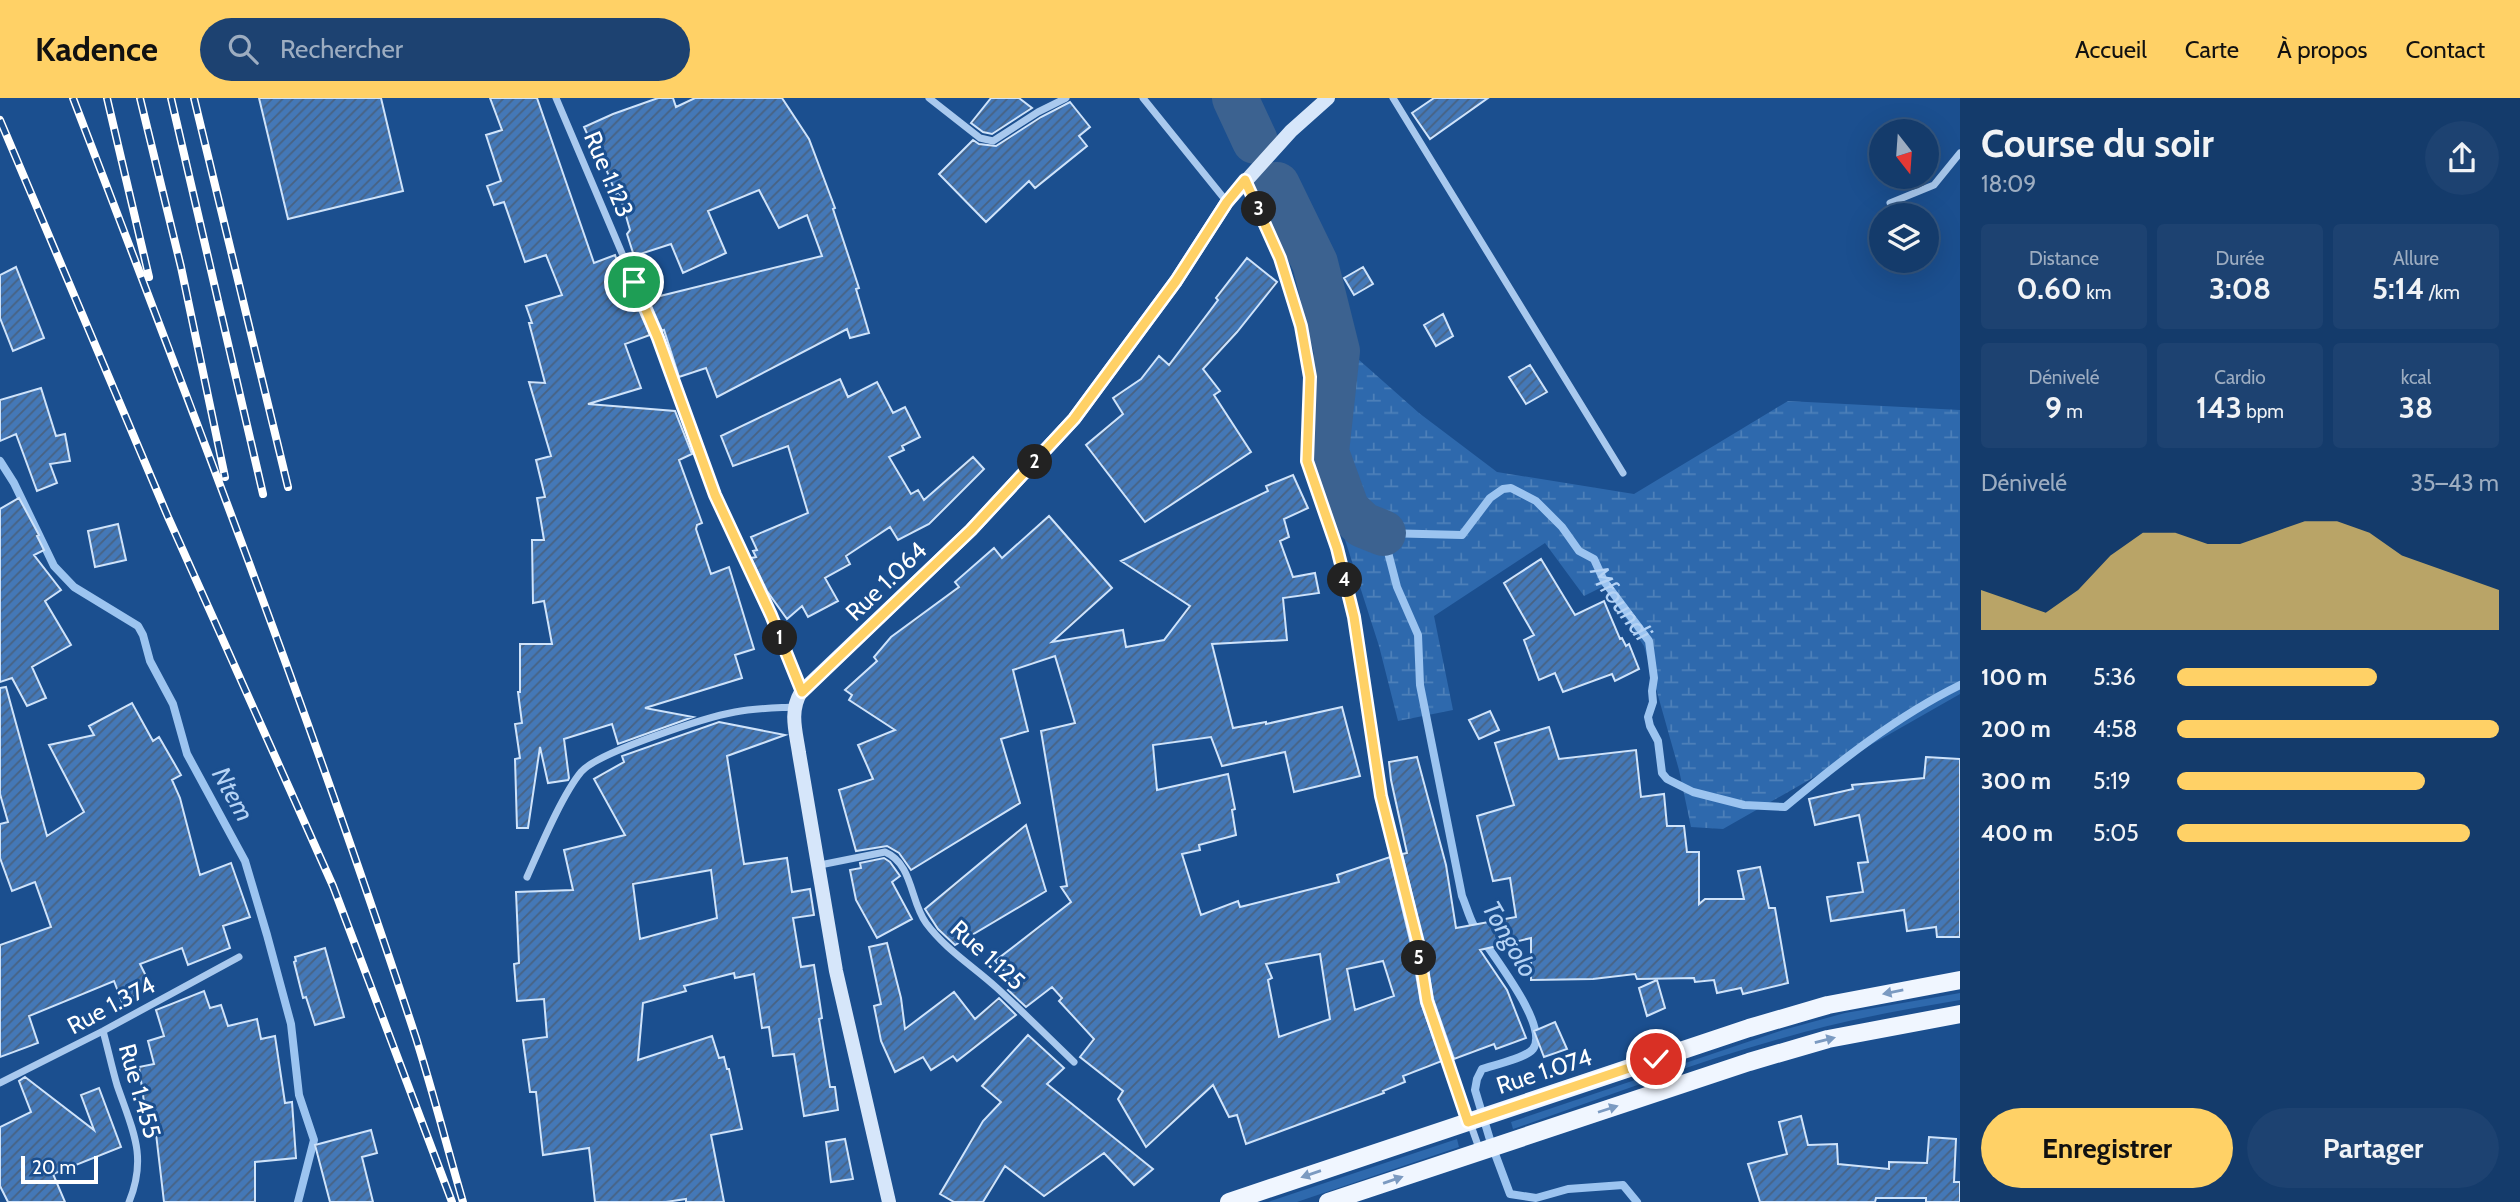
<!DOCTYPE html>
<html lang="fr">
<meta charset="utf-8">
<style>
:root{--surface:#143b6b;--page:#1d4271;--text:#f1f3f6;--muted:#9dadc1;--line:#33557e;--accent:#ffd166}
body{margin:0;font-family:Cabin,sans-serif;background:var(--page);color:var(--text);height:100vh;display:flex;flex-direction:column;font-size:26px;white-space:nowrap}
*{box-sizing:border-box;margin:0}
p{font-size:23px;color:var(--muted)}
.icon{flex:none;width:38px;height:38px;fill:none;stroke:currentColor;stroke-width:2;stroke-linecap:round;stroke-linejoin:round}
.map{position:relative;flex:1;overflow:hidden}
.sheet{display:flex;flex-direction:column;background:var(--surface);width:560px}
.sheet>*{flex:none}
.needle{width:46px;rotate:163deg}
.fabs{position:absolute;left:1869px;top:21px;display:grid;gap:14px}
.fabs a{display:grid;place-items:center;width:70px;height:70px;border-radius:50%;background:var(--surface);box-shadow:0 7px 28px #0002,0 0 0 2px var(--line);font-size:35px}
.scale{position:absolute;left:21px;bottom:18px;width:77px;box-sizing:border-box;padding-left:7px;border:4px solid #fff;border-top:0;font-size:19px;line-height:24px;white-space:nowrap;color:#fff;-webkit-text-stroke:5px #1b4f8f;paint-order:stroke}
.pin{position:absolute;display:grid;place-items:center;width:60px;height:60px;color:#fff;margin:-30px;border:4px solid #fff;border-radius:50%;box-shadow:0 2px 7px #0007}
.km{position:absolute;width:35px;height:35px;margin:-18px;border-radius:50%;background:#222;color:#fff;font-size:19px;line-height:35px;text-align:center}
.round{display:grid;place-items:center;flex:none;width:74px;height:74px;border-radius:37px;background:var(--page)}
.head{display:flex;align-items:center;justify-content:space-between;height:119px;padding:0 21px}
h1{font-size:38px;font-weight:800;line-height:52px}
.stats{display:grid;grid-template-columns:repeat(3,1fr);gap:10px;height:119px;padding:7px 21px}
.stats div{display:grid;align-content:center;border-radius:7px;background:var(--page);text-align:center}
.stats b{font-size:30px;font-weight:800}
.stats small{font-size:19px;font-weight:400}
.stats p{font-size:19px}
.chart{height:196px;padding:14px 21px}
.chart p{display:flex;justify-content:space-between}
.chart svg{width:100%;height:126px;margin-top:7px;fill:var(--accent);opacity:.7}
.primary-button{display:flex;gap:14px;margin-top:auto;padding:14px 21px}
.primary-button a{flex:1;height:80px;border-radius:42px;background:var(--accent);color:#111;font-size:28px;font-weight:800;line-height:80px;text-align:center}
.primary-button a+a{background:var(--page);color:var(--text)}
ul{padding:0 21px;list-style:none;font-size:23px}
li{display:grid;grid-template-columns:112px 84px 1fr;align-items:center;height:52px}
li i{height:18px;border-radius:9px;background:var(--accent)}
header{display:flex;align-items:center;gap:42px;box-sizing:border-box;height:98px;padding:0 35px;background:var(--accent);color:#111}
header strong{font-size:33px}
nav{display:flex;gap:38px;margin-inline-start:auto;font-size:24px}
.search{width:490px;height:63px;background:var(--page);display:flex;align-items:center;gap:18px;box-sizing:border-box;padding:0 24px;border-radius:38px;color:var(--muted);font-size:26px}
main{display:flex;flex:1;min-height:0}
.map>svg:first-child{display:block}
.wetland{fill:url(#wetland-marsh)}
.green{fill:#2e69ad}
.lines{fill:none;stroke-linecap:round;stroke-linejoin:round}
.stream{stroke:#9cc4f0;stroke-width:8}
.river{stroke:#3c6290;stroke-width:46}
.building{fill:url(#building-hatch);stroke:#cfe3fa;stroke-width:2;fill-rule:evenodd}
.street{stroke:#a9c9ee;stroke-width:7}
.secondary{stroke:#d6e6fa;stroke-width:14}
.primary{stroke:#f0f6ff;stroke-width:18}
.rail-casing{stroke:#fff;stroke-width:8}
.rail{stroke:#1b4f8f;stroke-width:5;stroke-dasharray:16;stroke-linecap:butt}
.oneway{fill:#7b9ac1}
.route-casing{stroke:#fff;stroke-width:14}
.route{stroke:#ffd166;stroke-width:9}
.labels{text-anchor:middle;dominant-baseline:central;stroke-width:6;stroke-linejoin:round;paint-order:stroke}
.street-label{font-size:24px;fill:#fff;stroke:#1b4f8f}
.water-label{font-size:26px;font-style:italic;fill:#b5d3f5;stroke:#1b4f8f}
</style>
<header>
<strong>Kadence</strong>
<div class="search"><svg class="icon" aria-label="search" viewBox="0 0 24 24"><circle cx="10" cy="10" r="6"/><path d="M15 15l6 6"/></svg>Rechercher</div>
<nav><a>Accueil</a><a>Carte</a><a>À propos</a><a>Contact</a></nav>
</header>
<main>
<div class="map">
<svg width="1960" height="1104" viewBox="0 0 1960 1104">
<defs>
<pattern id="wetland-marsh" width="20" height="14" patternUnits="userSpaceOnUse" patternTransform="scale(1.75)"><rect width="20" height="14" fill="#2e69ad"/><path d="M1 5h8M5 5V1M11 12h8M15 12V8" fill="none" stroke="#4d80b9"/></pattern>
<pattern id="building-hatch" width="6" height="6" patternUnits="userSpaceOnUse" patternTransform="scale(1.75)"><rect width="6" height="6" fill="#4478b7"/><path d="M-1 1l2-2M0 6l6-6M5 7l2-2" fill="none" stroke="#486282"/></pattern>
</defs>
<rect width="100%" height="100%" fill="#1b4f8f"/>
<path class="wetland" d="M1343,240L1358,261L1419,315L1497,374L1634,396L1788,303L1960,312V596L1723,731L1691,729L1679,672L1644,548L1604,488L1584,498L1545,445L1434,518L1453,612L1398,623L1379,548L1316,351L1319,255Z"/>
<path class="green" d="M1960,895V902C1900,912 1841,923 1783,940C1692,965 1604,1000 1516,1030L1513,1031L1511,1024L1783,932L1845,915Z
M1457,1041L1459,1049L1297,1104H1268Z"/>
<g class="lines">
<g class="stream">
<path d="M0,363L14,385L54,468L74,489L138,528L143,537L150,563L173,606L187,656L245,763L267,837L291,926L299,997L314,1042L298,1104"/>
<path id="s1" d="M1637,1104L1623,1087L1568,1091L1536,1100L1510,1096L1491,1045L1475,992L1477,981L1482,971C1494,967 1526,960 1533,951C1551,927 1486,850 1474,828C1469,819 1466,807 1462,798L1420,587L1418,537L1397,489L1383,435L1462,437L1490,400L1503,391L1511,390L1536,403L1562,429L1579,453L1594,461L1604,483L1649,543L1654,580L1652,593L1653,604L1648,619L1650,628L1658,643L1662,675L1667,681L1693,694L1744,707L1785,709C1839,664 1897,618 1960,587"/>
</g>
<path class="river" d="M1235,0L1255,43
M1277,87L1315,165L1337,253L1326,354L1347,412L1363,427L1383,435"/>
</g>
<path class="building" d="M259,0H381L403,93L288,121Z
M490,0H537L594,165L615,157L632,206L636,205L650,237L625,246L641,290L588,306L675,313L692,356L679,362L702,425L697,427L696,431L711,476L729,469L754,551L735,557L742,580L645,610L693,619L618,646L612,626L564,641L569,680L568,682L548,685L540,649L528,730H517L515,661L520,660L515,626L522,625L518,594H520V546H552L544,503L533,505L532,442H544L537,400L545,399L536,362L551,358L529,284L545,285L529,225H532L526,208L562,197L546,157L525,164L504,104L494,107L487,88L501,83L486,37L502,32Z
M658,0H673L676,9L695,0H782L809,41L835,110L833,111L859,190L856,191L869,235L850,240L847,231L717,299L706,270L679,279L664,232L662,233L648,201L822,158L807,117L779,130L759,92L708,113L726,155L683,175L671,146L634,158L627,136L630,132L619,94L616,96L602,61L599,62L584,29L613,16Z
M991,0H1019L1032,10L992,36L983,34L971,25Z
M1434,0H1488L1430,41L1412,15Z
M1070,4L1090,29L1079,38L1087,48L1035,90L1029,83L986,124L939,76L973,42L979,46L996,48L1041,19Z
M1247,160L1277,184L1237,234L1203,271L1220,293L1214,297L1251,354L1145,424L1086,347L1123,316L1113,300L1141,281L1159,258L1169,267L1218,202L1216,200Z
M16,169L44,240L13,253L0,220V177Z
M1363,169L1373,186L1354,197L1344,180Z
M1443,216L1453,238L1436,248L1424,227Z
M1530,267L1547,294L1526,306L1509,279Z
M840,281L848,299L877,284L893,315L905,309L920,339L902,348L904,352L889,359L911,396L918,392L924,402L973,359L984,371L929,426L898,442L890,429L846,458L850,466L825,480L838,503L808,519L802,508L787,521L767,493L751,460L756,459L753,453L757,452L751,439L808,415L788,348L733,368L721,338Z
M41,290L56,338L65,336L70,363L50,366L57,385L37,393L16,336L0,343V302Z
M1293,377L1308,410L1284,421L1289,439L1280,443L1293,479L1315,475L1319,495L1283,500L1287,542L1212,546L1233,630L1266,624V626L1342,609L1360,678L1294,694L1285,654L1222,668L1211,639L1153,647L1157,692L1228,676L1235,711L1232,712L1236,737L1199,747L1200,752L1182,756L1201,817L1238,803L1240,809L1339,784L1337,777L1390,759L1411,846L1421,905L1442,963L1403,978L1405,984L1383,993L1384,995L1246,1046L1237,1017L1229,1019L1213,987L1146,1049L1118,1001L1123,993L1080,959L1094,941L1059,903L1062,900L1052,889L1026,909L1008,892L1016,886L995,863L1071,804L1061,789L1067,788L1041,633L1075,625L1055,558L1013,572L1028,633L1001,641L1020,705L911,772L899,755L887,748L856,753L839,692L873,681L858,647L895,632L849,602L852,597L845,592L877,563L874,559L891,539L959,489L955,484L994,450L1002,460L1049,418L1112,490L1052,544L1123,532L1126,549L1164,542L1190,508L1121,463L1268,393L1266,388ZM1320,856L1330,921L1279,939L1268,882L1272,880L1266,866ZM1383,863L1394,898L1355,912L1347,871Z
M19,400L39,437L37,438L44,452L34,457L61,492L45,503L71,547L32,569L46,600L27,608L12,580L0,584V411Z
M118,426L126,462L95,469L88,433Z
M1541,461L1575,517L1604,503L1620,541L1622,540L1626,548L1629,546L1639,571L1615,583L1612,576L1563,594L1555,575L1539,582L1524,542L1534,537L1504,485Z
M6,589L47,738L84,714L49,647L94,637L89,628L132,605L153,643L159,639L181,677L172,682L180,700L200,777L231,765L250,819L223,828L230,850L188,867L182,850L140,866L152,890L122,904L114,883L29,918L38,945L0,959V847L51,829L35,784L12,793L0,760V726L8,724L0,696V590Z
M1490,613L1499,632L1479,641L1469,622Z
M719,624L785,637L727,658L744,766L787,760L792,794L810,791L814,817L793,820L801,869L814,867L822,920L819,921L830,989H835L838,1012L804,1018L794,956L773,958L769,929L762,930L754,876L735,880L734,875L684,888L686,893L643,905L638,962L712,938L719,960L724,959L727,971H729L742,1031L711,1037L724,1104H686V1101L666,1104H595L589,1050L543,1057L536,994H530L523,942L547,939L544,901L517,903L514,866L519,865L516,794L573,792L564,752L625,737L594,681L624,664L622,658ZM711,772L717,820L640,841L633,786Z
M1549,629L1559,661L1636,652L1641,699L1664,696L1667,728H1684L1687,754H1699V806L1705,801H1744L1738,773L1760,769L1769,810H1775L1788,885L1743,896L1741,890L1717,895L1714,882L1695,884L1694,880L1637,881L1635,876L1593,881L1531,882V840L1480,852L1507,892L1526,940L1496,951L1494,946L1454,961L1433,901L1423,844L1402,756L1407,755L1391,682L1389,664L1417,659L1446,767L1456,830L1516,819L1510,780L1493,783L1477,718L1514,707L1495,645Z
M1926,659L1960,661V839H1937L1936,829L1907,833L1904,812L1831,823L1827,799L1863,794L1858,765L1868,764L1859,717L1815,727L1809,701L1853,691L1852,687L1924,680Z
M1026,727L1046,793L955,847L938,831L925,811Z
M884,760L890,764L900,778L892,784L912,821L877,840L856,802L850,772L861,770L860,765Z
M887,845L901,900L905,931L954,894L975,921L999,900L1016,917L957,963L953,958L931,972L923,959L895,974L881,943L874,908L881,906L869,849Z
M325,850L344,919L315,927L306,899L303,900L294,864L296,863L295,859Z
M1657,882L1665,910L1647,918L1639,890Z
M204,893L210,910L221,907L228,928L257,921L261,941L275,938L285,1005L292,1004L296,1060L255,1064V1104H164L153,1010L145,1011L139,969L154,966L148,943L164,938L156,912Z
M1555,924L1567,951L1544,959L1534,933Z
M1028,937L1064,970L1047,986L1153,1071L1134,1087L1104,1055L1044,1098L1005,1068L983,1104H954L940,1096L983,1023L1001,1004L982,988Z
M25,979L94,1032L81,997L99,990L121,1049L53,1076L65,1104H8L0,1088V1029L31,1014L19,983Z
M1801,1018L1808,1047L1837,1046L1838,1066L1889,1071V1064L1927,1065L1929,1039L1956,1041L1954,1084H1960V1104H1926V1100H1876L1875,1104H1760L1748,1066L1787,1056L1779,1024Z
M371,1032L377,1055L362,1059L373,1104H330L315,1047Z
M845,1041L853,1081L831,1084L826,1044Z"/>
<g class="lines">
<path class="street" d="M556,0L658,240L715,397L771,517L801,594
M929,0L980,40L993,43L1038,14L1066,0
M1143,0L1227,104
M1393,0L1623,375
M1246,82L1280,160L1301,228L1310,279L1307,363L1337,450L1354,519L1381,698L1417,845L1427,903L1480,1053
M1890,105L1934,87L1960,55
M820,767L885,754C913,766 910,803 926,825C946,852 973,868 997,890C1023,914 1048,939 1074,964
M527,779C540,750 562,697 581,674C598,654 707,619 735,614C755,610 775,610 794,609
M103,933C108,951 112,970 117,987C132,1031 148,1058 129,1104
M0,985L103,933L239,859"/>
<path class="secondary" d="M889,1104L836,873L799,655C796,634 789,614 801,594L971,432L1074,321L1176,183L1227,104L1291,33L1328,0"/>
<path class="primary" d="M1229,1104L1749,930L1828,907L1960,882
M1328,1104L1749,964L1828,941L1960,916"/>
<g class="rail-casing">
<path id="rail" d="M73,0C192,311 312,623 416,940C433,994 447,1049 463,1104
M107,0L149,179
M140,0L181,169L225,379
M171,0L263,396
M194,0L288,389
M0,22L168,419L333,788L452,1104"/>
</g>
<use href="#rail" class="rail"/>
</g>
<defs><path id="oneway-solid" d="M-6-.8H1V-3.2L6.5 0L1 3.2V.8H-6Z" transform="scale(1.75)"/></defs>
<g class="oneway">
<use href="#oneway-solid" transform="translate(1893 894) rotate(169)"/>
<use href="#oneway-solid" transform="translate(1825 942) rotate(-14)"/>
<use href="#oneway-solid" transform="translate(1608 1011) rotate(-18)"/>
<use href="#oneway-solid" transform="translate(1311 1076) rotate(161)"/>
<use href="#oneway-solid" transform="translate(1393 1082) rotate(-19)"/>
</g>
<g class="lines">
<g class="route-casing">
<path id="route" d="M634,184L658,240L715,397L771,517L802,594L971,432L1074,321L1176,183L1227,104L1245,82L1280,160L1301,228L1310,279L1307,363L1337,450L1354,519L1381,698L1418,845L1427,903L1468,1024L1656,961"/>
</g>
<use href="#route" class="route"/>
</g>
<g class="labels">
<g class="street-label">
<text transform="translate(609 76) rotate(67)">Rue 1.123</text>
<text transform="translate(886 483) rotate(-44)">Rue 1.064</text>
<text transform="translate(988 857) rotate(42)">Rue 1.125</text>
<text transform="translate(111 907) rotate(-28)">Rue 1.374</text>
<text transform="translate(1544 973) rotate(-18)">Rue 1.074</text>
<text transform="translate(140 993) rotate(74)">Rue 1.455</text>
</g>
<g class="water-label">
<text stroke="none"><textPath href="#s1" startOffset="1183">Mfoundi</textPath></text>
<text transform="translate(233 696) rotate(61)">Ntem</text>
<text transform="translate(1510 841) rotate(60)">Tongolo</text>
</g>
</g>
</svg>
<div class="fabs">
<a><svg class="needle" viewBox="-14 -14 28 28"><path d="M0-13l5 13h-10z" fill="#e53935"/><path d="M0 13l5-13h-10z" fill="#9dadc1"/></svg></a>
<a><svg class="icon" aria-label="layers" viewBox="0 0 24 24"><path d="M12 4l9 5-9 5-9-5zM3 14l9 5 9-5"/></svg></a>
</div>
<div class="scale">20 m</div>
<div class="pin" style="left:634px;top:184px;background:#1e9e55"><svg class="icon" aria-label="arrive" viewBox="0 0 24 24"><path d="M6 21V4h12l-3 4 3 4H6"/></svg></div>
<div class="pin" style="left:1656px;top:961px;background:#d93025"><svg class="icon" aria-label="check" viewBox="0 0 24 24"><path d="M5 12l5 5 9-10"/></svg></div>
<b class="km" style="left:780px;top:540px">1</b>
<b class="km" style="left:1035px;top:364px">2</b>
<b class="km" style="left:1259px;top:111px">3</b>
<b class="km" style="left:1345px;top:482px">4</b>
<b class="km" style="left:1419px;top:860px">5</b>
</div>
<section class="sheet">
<div class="head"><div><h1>Course du soir</h1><p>18:09</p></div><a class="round"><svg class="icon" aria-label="share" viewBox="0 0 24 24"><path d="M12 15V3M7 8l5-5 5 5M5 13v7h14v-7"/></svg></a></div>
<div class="stats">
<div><p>Distance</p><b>0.60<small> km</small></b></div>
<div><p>Durée</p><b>3:08</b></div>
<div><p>Allure</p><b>5:14<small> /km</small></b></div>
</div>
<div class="stats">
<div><p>Dénivelé</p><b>9<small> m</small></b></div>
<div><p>Cardio</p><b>143<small> bpm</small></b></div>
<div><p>kcal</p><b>38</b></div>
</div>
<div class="chart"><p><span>Dénivelé</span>35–43 m</p>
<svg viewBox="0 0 160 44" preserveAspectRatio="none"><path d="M0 44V30L10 34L20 38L30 30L40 18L50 10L60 10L70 14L80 14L90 10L100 6L110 6L120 10L130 18L140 22L150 26L160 30V44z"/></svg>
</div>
<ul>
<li><b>100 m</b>5:36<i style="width:62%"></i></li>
<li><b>200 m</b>4:58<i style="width:100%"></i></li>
<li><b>300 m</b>5:19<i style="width:77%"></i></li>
<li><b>400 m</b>5:05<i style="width:91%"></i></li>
</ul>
<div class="primary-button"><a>Enregistrer</a><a>Partager</a></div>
</section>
</main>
